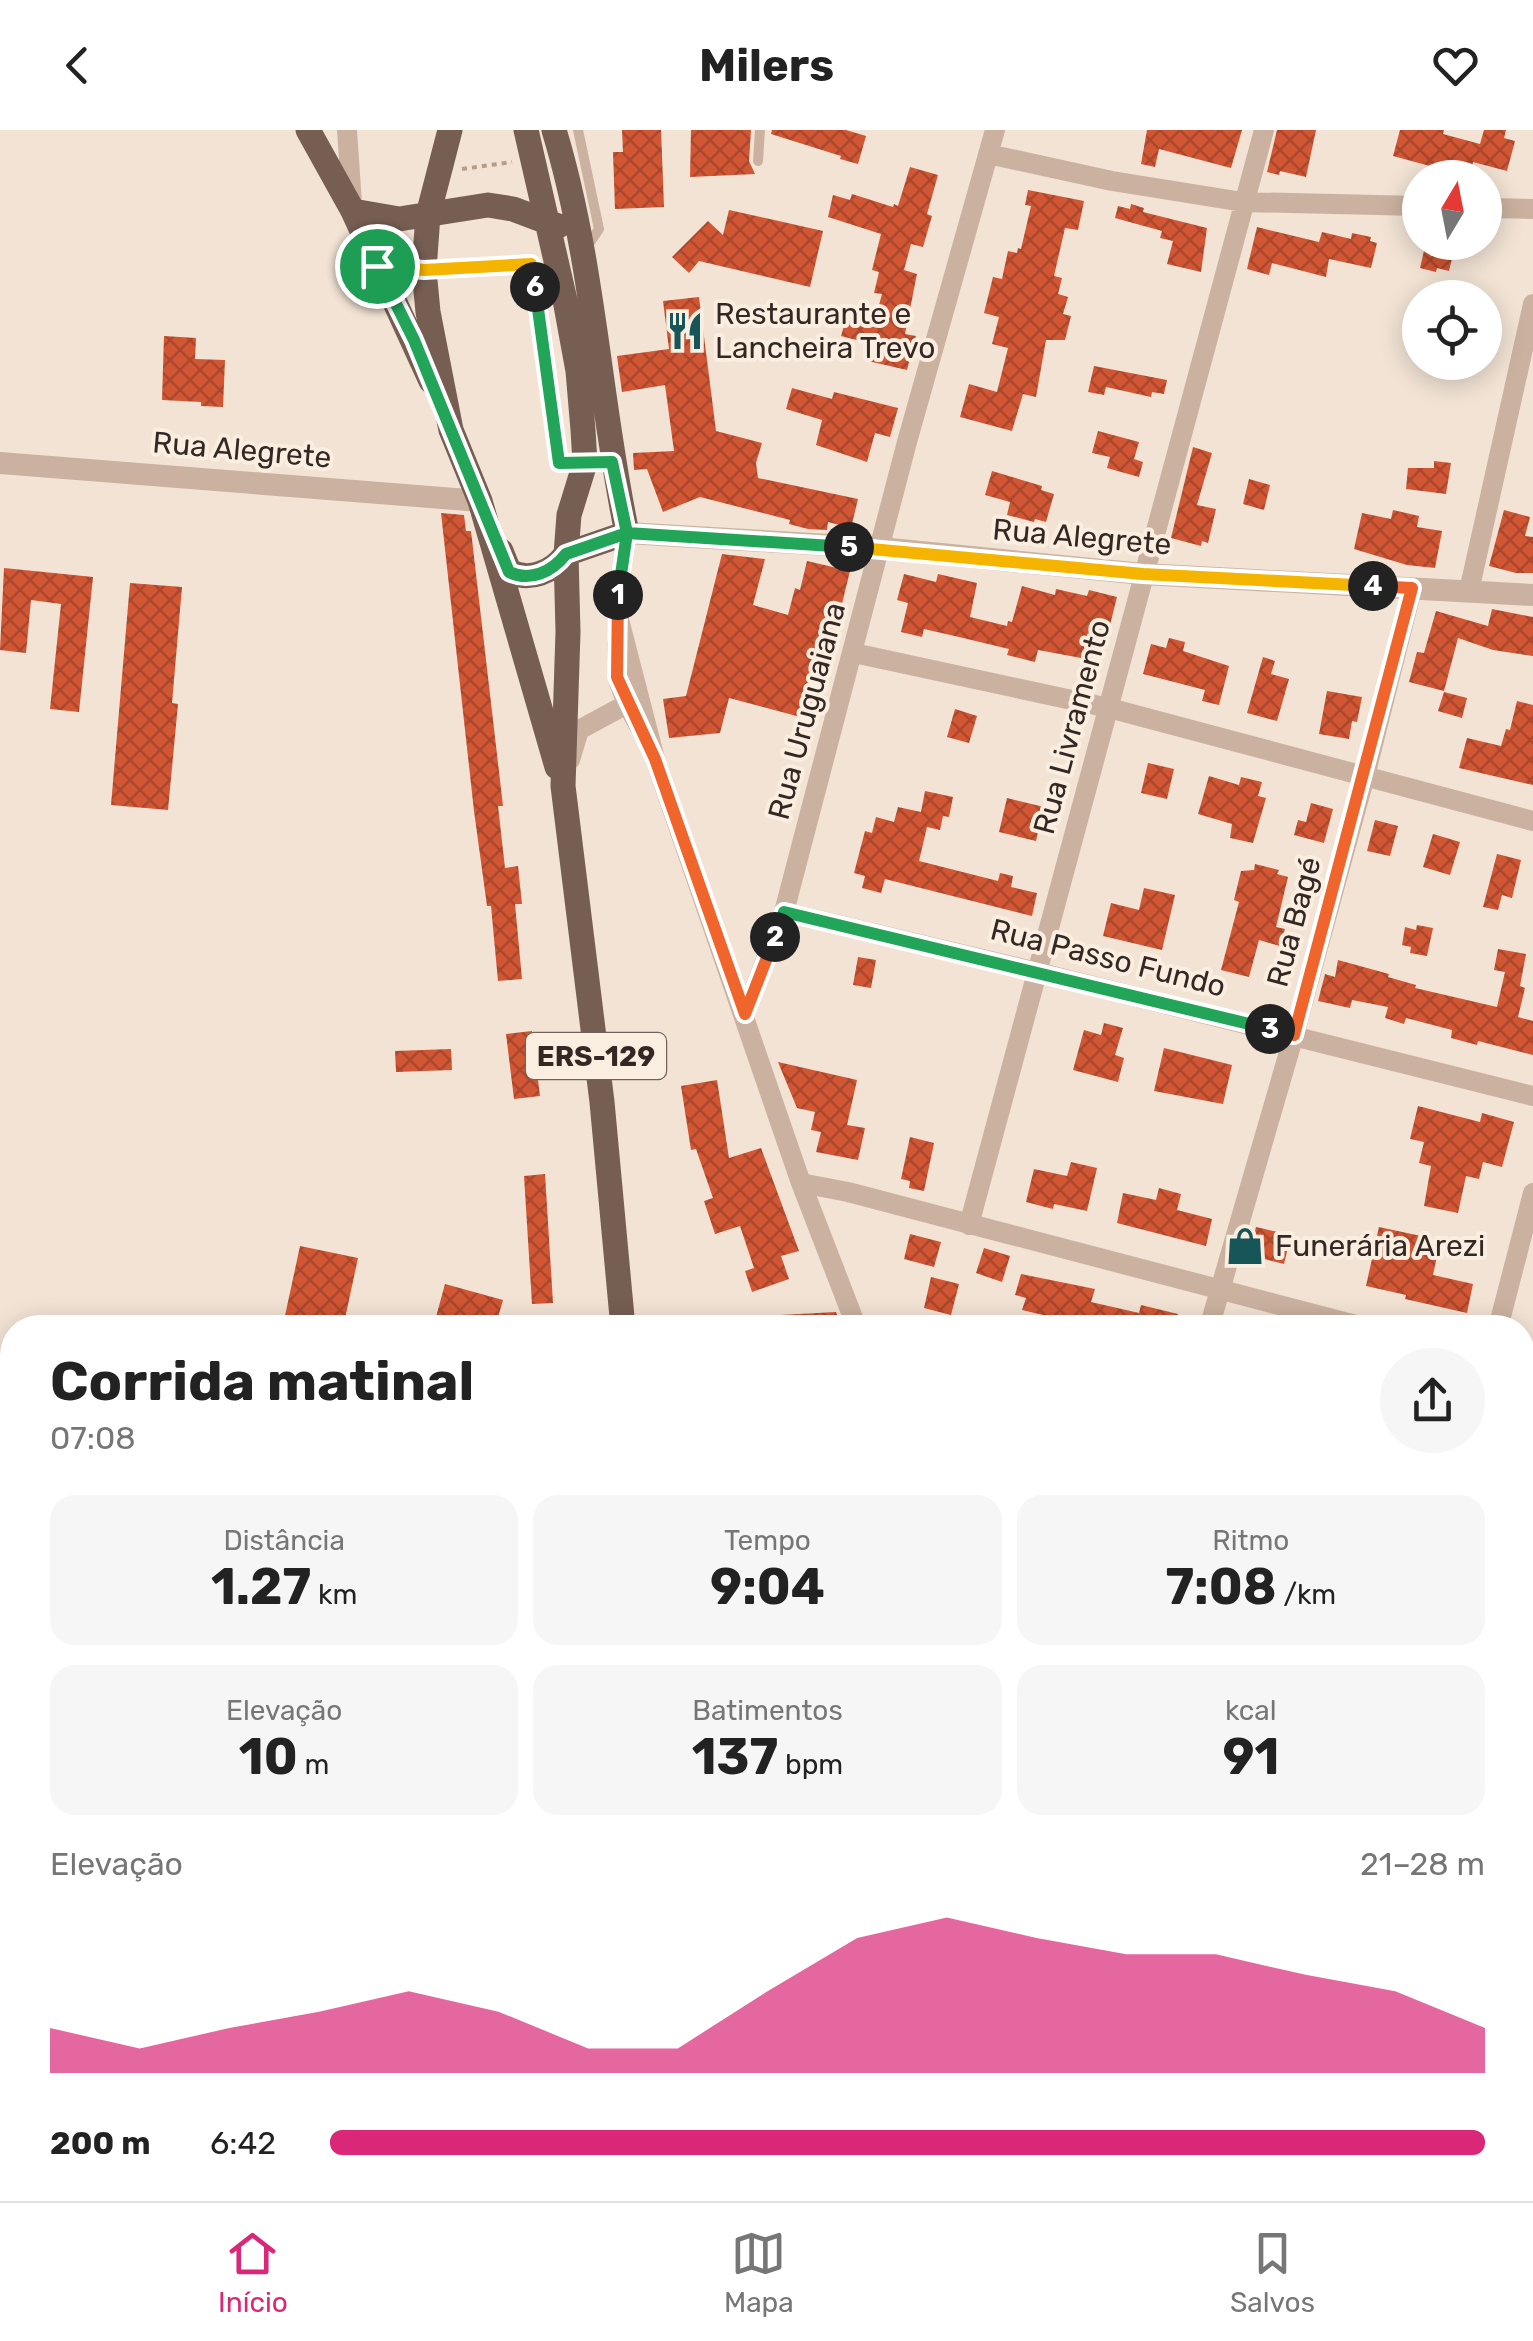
<!DOCTYPE html>
<html lang="pt">
<meta charset="utf-8">
<style>
:root{--surface:#fff;--page:#f6f6f6;--text:#222;--muted:#767676;--line:#e0e0e0;--accent:#db2777}
body{margin:0;font-family:Rubik,sans-serif;background:var(--page);color:var(--text);height:100vh;display:flex;flex-direction:column;font-size:38px;white-space:nowrap}
*{box-sizing:border-box;margin:0}
p{font-size:32px;color:var(--muted)}
.icon{flex:none;width:55px;height:55px;fill:none;stroke:currentColor;stroke-width:2;stroke-linecap:round;stroke-linejoin:round}
.map{position:relative;flex:1;overflow:hidden}
.drawer{position:absolute;left:0px;top:1185px;width:1535px;height:888px;display:flex;flex-direction:column;background:var(--surface);border-radius:40px 40px 0 0;box-shadow:0 5px 25px #0003}
.drawer>*{flex:none}
.needle{width:65px;rotate:10deg}
.controls{position:absolute;left:1402px;top:30px;display:grid;gap:20px}
.controls a{display:grid;place-items:center;width:100px;height:100px;border-radius:50%;background:var(--surface);box-shadow:0 5px 25px #0003;font-size:50px}
.pin{position:absolute;display:grid;place-items:center;width:85px;height:85px;color:#fff;margin:-42px;border:5px solid #fff;border-radius:50%;box-shadow:0 2px 10px #0007}
.km{position:absolute;width:50px;height:50px;margin:-25px;border-radius:50%;background:#222;color:#fff;font-size:28px;line-height:50px;text-align:center}
.round{display:grid;place-items:center;flex:none;width:105px;height:105px;border-radius:52px;background:var(--page)}
.head{display:flex;align-items:center;justify-content:space-between;height:170px;padding:0 50px}
h1{font-size:55px;font-weight:700;line-height:75px}
.stats{display:grid;grid-template-columns:repeat(3,1fr);gap:15px;height:170px;padding:10px 50px}
.stats div{display:grid;align-content:center;border-radius:25px;background:var(--page);text-align:center}
.stats b{font-size:50px;font-weight:700}
.stats small{font-size:28px;font-weight:400}
.stats p{font-size:28px}
.chart{height:280px;padding:20px 50px}
.chart p{display:flex;justify-content:space-between}
.chart svg{width:100%;height:180px;margin-top:10px;fill:var(--accent);opacity:.7}
ul{padding:0 50px;list-style:none;font-size:32px}
li{display:grid;grid-template-columns:160px 120px 1fr;align-items:center;height:75px}
li i{height:25px;border-radius:12px;background:var(--accent)}
header{display:flex;justify-content:space-between;align-items:center;height:130px;padding:0 50px;background:var(--surface);font-size:45px;font-weight:700}
.tabs{display:flex;justify-content:space-around;align-items:center;height:140px;border-top:2px solid var(--line);background:var(--surface);font-size:28px;color:var(--muted)}
.tabs a{display:grid;justify-items:center;gap:5px}
.tabs .active{color:var(--accent)}
.map>svg:first-child{display:block}
.building{fill:url(#building-cross-hatch)}
.lines{fill:none;stroke-linecap:round;stroke-linejoin:round}
.path{stroke:#b79c8a;stroke-width:4;stroke-dasharray:5 5;stroke-linecap:butt}
.service{stroke:#cbb2a0;stroke-width:10}
.minor{stroke:#cbb2a0;stroke-width:20}
.tertiary{stroke:#cbb2a0;stroke-width:22}
.primary{stroke:#775e53;stroke-width:25}
.split-1-casing{stroke:#fff;stroke-width:20}
.split-2-casing{stroke:#fff;stroke-width:20}
.split-3-casing{stroke:#fff;stroke-width:20}
.split-4-casing{stroke:#fff;stroke-width:20}
.split-5-casing{stroke:#fff;stroke-width:20}
.split-6-casing{stroke:#fff;stroke-width:20}
.split-7-casing{stroke:#fff;stroke-width:20}
.split-1{stroke:#22a559;stroke-width:12}
.split-2{stroke:#f0652b;stroke-width:12}
.split-3{stroke:#22a559;stroke-width:12}
.split-4{stroke:#f0652b;stroke-width:12}
.split-5{stroke:#f5b400;stroke-width:12}
.split-6{stroke:#22a559;stroke-width:12}
.split-7{stroke:#f5b400;stroke-width:12}
.labels{text-anchor:middle;dominant-baseline:central;stroke-width:8;stroke-linejoin:round;paint-order:stroke}
.shield{fill:#faeee0;stroke:#6f635c;stroke-width:2.5}
.shield-label{font-size:28px;font-weight:bold;fill:#342824}
.poi-label{font-size:30px;fill:#342824;stroke:#faeee0;text-anchor:start}
.street-label{font-size:30px;fill:#342824;stroke:#faeee0}
</style>
<header><svg class="icon" aria-label="back" viewBox="0 0 24 24"><path d="M15 5l-7 7 7 7"/></svg>Milers<svg class="icon" aria-label="heart" viewBox="0 0 24 24"><path d="M12 20l-8-8c-3-5 5-10 8-4 3-6 11-1 8 4z"/></svg></header>
<div class="map">
<svg width="1533" height="2071" viewBox="0 0 1533 2071">
<defs>
<pattern id="building-cross-hatch" width="8" height="8" patternUnits="userSpaceOnUse" patternTransform="scale(2.5)"><rect width="8" height="8" fill="#d15634"/><path d="M0 0l8 8M0 8l8-8" fill="none" stroke="#aa472c"/></pattern>
</defs>
<rect width="100%" height="100%" fill="#f2e3d4"/>
<path class="building" d="M622,0H661L664,77L615,79L613,22H623Z
M691,0H751L749,31L755,44L690,47Z
M772,0H846L866,6L858,34L840,29L841,26L771,4Z
M1147,0H1242L1231,38L1159,19L1155,37L1141,34Z
M1277,0H1316L1306,47L1280,41L1279,45L1267,42Z
M1400,0H1444L1443,4L1480,14L1484,0H1506L1504,8L1515,11L1507,41L1473,32L1469,48H1451L1439,44L1441,39L1393,26Z
M910,37L938,45L927,84L932,86L923,117L911,114L904,140L917,144L905,204L916,206L907,240L868,231L872,214L841,206L846,189L873,197L882,164L874,163L879,142L872,140L881,104L828,87L833,65L850,70L852,64L893,77L894,74L898,76Z
M1028,60L1084,71L1078,100L1065,98L1054,146L1062,148L1058,164L1068,167L1063,184L1071,186L1065,210H1046L1036,267L1023,264L1012,301L960,287L969,254L997,262L1008,218L992,214L999,187L984,183L993,147L1002,149L1008,121L1017,123L1018,118L1021,119L1031,76L1025,75Z
M1131,74L1144,78L1143,82L1207,98L1201,142L1167,134L1173,111L1160,108L1162,101L1115,88L1118,76L1130,79Z
M729,80L823,101L810,157L699,131L689,143L672,127L708,91L723,105Z
M1257,97L1319,112L1322,102L1351,109L1352,103L1371,107L1370,111L1377,113L1371,138L1329,129L1326,147L1272,133L1269,145L1247,139Z
M1426,112H1456L1449,141L1437,138L1436,142L1420,138Z
M699,167L716,301L762,313L756,333L758,348L858,369L851,398L828,392L827,400L808,399L789,394L790,390L700,367L663,382L647,339L634,340L633,323L674,321L665,255L622,262L617,226L669,219L663,171Z
M164,206L196,208L195,229L225,230L223,277L201,276V272L162,270Z
M1094,236L1167,250L1164,264L1152,262L1151,267L1106,257L1104,265L1088,262Z
M792,258L832,269L834,262L898,278L890,307L875,303L867,332L816,315L822,290L786,279Z
M1098,301L1139,312L1134,329L1143,332L1139,347L1107,338L1110,327L1092,323Z
M1193,317L1212,323L1197,375L1216,379L1208,413L1202,411L1201,416L1171,408Z
M1434,331L1451,333L1446,364L1406,359L1408,338H1434Z
M992,341L1042,356L1041,360L1054,364L1046,392L1035,389L1034,392L1007,385L1010,372L985,365Z
M1249,349L1270,355L1264,380L1243,374Z
M1393,380L1419,386L1417,397L1442,401L1435,438L1407,435L1354,419L1362,383L1391,389Z
M1504,380L1530,387L1525,406L1533,407V443H1516L1489,436Z
M441,383L464,385L466,401H471L503,676H498L505,738L518,736L522,774H515L522,849L498,851L491,776H487L474,681Z
M722,424L765,429L753,475L788,485L795,458L800,460L807,431L850,441L828,531L824,530L808,589L729,568L720,603L669,608L663,569L686,566Z
M4,438L93,447L79,582L50,579L61,474L31,470L26,523L0,520Z
M904,444L936,452L938,444L977,453L970,487L1007,496L1008,491L1012,492L1022,456L1055,465L1056,459L1087,466L1089,460L1117,467L1107,507L1098,505L1092,530L1038,520L1035,532L1007,525L1009,519L959,507L924,499L922,507L901,502L908,473L897,470Z
M130,453L182,457L172,573L178,574L168,680L111,675Z
M1492,479L1533,487V526L1493,520L1458,508L1444,561L1409,552L1417,522L1424,523L1436,481L1488,496Z
M1169,508L1185,512L1183,521L1229,536L1219,575L1202,571L1205,560L1143,544L1151,514L1166,518Z
M1263,527L1275,531L1271,544L1289,549L1277,591L1247,583Z
M1327,561L1362,567L1357,592L1352,591L1349,609L1319,604Z
M1444,562L1467,568L1462,588L1438,581Z
M1517,571L1533,575V655L1459,638L1467,608L1501,616L1506,599L1510,600Z
M955,579L977,586L969,613L947,607Z
M1148,633L1174,639L1167,669L1141,663Z
M1209,646L1239,655L1241,647L1262,652L1258,666L1266,668L1253,713L1230,708L1232,694L1198,684Z
M925,661L953,667L949,687L943,686L940,700L927,697L919,731L998,751L1000,743L1013,746L1011,757L1037,763L1032,786L885,749L881,763L862,758L865,746L854,743L865,701L872,703L876,687L894,692L898,677L921,682Z
M1007,668L1044,677L1036,711L999,702Z
M1311,673L1333,679L1324,713L1294,705L1298,690L1306,692Z
M1375,690L1398,696L1390,726L1367,721Z
M1433,704L1460,712L1450,745L1423,737Z
M1497,724L1521,730L1512,768L1502,765L1498,780L1483,777Z
M1255,734L1279,740L1277,744L1288,747L1276,797L1285,799L1280,816L1259,810L1249,847L1221,840L1239,772L1234,770L1241,741L1254,740Z
M1144,758L1175,765L1162,820L1103,806L1111,773L1139,780Z
M1417,795L1433,798L1427,826L1410,823L1411,817L1402,815L1405,797L1416,800Z
M1498,819L1526,824L1520,856L1525,858L1518,887L1533,891V925L1478,911L1477,915L1451,908L1452,900L1406,888L1404,894L1385,888L1388,877L1352,870L1350,878L1318,871L1325,844L1335,847L1338,830L1389,844L1388,847L1416,855L1415,858L1497,877L1505,842L1494,840Z
M858,827L876,830L871,858L853,855Z
M1104,893L1123,898L1115,925L1124,928L1118,952L1073,940L1084,900L1101,905Z
M532,901L540,966L514,969L506,904Z
M1164,918L1232,935L1223,974L1154,961Z
M451,919L452,940L396,942L395,921Z
M778,932L857,950L847,995L865,998L858,1030L816,1022L821,1002L811,1000L815,982L797,978Z
M717,950L729,1028L761,1018L799,1121L781,1126L789,1149L752,1162L745,1141L754,1138L740,1096L715,1104L704,1071L713,1068L696,1019L691,1020L681,956Z
M1418,976L1480,992L1482,983L1514,992L1502,1037L1483,1032L1479,1049L1466,1046L1458,1083L1424,1076L1431,1036L1419,1033L1424,1012L1410,1009Z
M910,1007L934,1013L924,1061L909,1058L910,1051L901,1049Z
M1071,1032L1097,1038L1087,1081L1054,1074L1053,1079L1026,1072L1034,1039L1067,1046Z
M545,1044L553,1173L532,1174L524,1046Z
M1159,1058L1181,1064L1177,1080L1212,1089L1206,1116L1117,1093L1123,1063L1156,1070Z
M1256,1097L1291,1105L1284,1134L1249,1125Z
M1379,1097L1421,1106L1418,1118L1438,1122L1433,1145L1473,1154L1467,1183L1405,1169L1406,1165L1366,1156Z
M910,1104L941,1112L934,1137L904,1129Z
M300,1116L358,1128L343,1198L283,1195Z
M984,1118L1010,1126L1002,1152L976,1143Z
M1021,1144L1095,1159L1091,1172L1139,1183L1141,1175L1178,1184L1175,1198H1044L1047,1186L1022,1180L1026,1168L1015,1165Z
M931,1147L959,1154L951,1185L924,1178Z
M445,1154L503,1170L495,1198H433Z
M836,1182L842,1198H761V1186Z"/>
<g class="lines">
<path class="path" d="M462,39L512,32
M445,139L531,134L559,333H562"/>
<path class="service" d="M578,0L599,99L585,120
M758,31L760,0"/>
<path class="minor" d="M347,0L352,74
M988,24L1112,51L1243,72L1420,76
M1485,78L1533,79
M627,403L616,478L655,629L801,1053L857,1198
M1469,461L1533,174
M617,513V547L627,574
M854,523L1109,578L1533,691
M570,630L579,600L627,574L639,596
M784,782L1037,842L1533,966
M745,884L784,782L907,312L995,0
M801,1053L848,1062L1367,1198
M969,1095L1264,0
M1209,1198L1294,905L1365,646L1412,459
M1498,1198L1533,1063
M1522,1238L1533,1241
M1522,1562L1533,1564
M1522,1834L1533,1837
M1165,2060L1168,2071
M1278,2071L1280,2060"/>
<path class="tertiary" d="M0,333L480,371
M627,403L880,418L1143,444L1533,465"/>
<path class="primary" d="M308,0L353,81L431,251
M450,0L428,85L424,140L428,182L451,300L480,371L557,637
M526,0L565,170L578,241L583,300L585,333L569,385L566,424L568,502L563,656L602,972L623,1198
M353,81L399,89L488,75L513,79L558,96
M501,421L509,441C529,452 553,442 566,424L627,403C599,270 594,131 554,0
M784,2060L787,2071"/>
</g>
<g class="lines">
<g class="split-1-casing">
<path id="split-1" d="M377,136L414,210L509,442C530,452 552,442 566,424L627,403L618,465"/>
</g>
<g class="split-2-casing">
<path id="split-2" d="M618,465L617,547L655,629L745,884L775,807"/>
</g>
<g class="split-3-casing">
<path id="split-3" d="M775,807L784,782L1270,899"/>
</g>
<g class="split-4-casing">
<path id="split-4" d="M1270,899L1294,905L1412,458L1373,456"/>
</g>
<g class="split-5-casing">
<path id="split-5" d="M849,417L1143,444L1373,456"/>
</g>
<g class="split-6-casing">
<path id="split-6" d="M535,157L559,333L612,332L627,403L849,417"/>
</g>
<g class="split-7-casing">
<path id="split-7" d="M377,136L424,140L531,134L535,157"/>
</g>
<use href="#split-1" class="split-1"/>
<use href="#split-2" class="split-2"/>
<use href="#split-3" class="split-3"/>
<use href="#split-4" class="split-4"/>
<use href="#split-5" class="split-5"/>
<use href="#split-6" class="split-6"/>
<use href="#split-7" class="split-7"/>
</g>
<defs>
<g id="restaurant-bare" transform="scale(3)"><path d="M-5-6h1v4h1v-4h1v4h1v-4h1v5L-1.5 .5V6h-2V.5L-5-1ZM5-6V6H3V1.5H1.5Q1.5-4 5-6Z" fill="#165558" stroke="#faeee0" stroke-width="2.5" paint-order="stroke"/></g>
<g id="shop-bare" transform="scale(3)"><path d="M-5-2.5h2.3a2.7 3.5 0 0 1 5.4 0H5L5.5 6h-11ZM-1.5-2.5h3a1.5 2.3 0 0 0-3 0Z" fill="#165558" stroke="#faeee0" stroke-width="2.5" paint-order="stroke"/></g>
</defs>
<g fill-rule="evenodd">
<use href="#restaurant-bare" x="685" y="201"/>
<use href="#shop-bare" x="1245" y="1116"/>
</g>
<g class="labels">
<rect class="shield" x="526" y="903" width="140" height="46" rx="8"/>
<g class="shield-label">
<text x="596" y="926">ERS-129</text>
</g>
<g class="poi-label">
<text x="715" y="184">Restaurante e<tspan x="715" dy="34">Lancheira Trevo</tspan></text>
<text x="1275" y="1116">Funerária Arezi</text>
</g>
<g class="street-label">
<text transform="translate(242 320) rotate(5)">Rua Alegrete</text>
<text transform="translate(1082 407) rotate(5)">Rua Alegrete</text>
<text transform="translate(807 581) rotate(-75)">Rua Uruguaiana</text>
<text transform="translate(1072 597) rotate(-75)">Rua Livramento</text>
<text transform="translate(1294 792) rotate(-75)">Rua Bagé</text>
<text transform="translate(1108 828) rotate(14)">Rua Passo Fundo</text>
</g>
</g>
</svg>
<div class="controls">
<a><svg class="needle" viewBox="-14 -14 28 28"><path d="M0-13l5 13h-10z" fill="#e53935"/><path d="M0 13l5-13h-10z" fill="#767676"/></svg></a>
<a><svg class="icon" aria-label="locate" viewBox="0 0 24 24"><circle cx="12" cy="12" r="6"/><path d="M12 2v4M12 18v4M2 12h4M18 12h4"/></svg></a>
</div>
<div class="pin" style="left:377px;top:136px;background:#1e9e55"><svg class="icon" aria-label="arrive" viewBox="0 0 24 24"><path d="M6 21V4h12l-3 4 3 4H6"/></svg></div>
<b class="km" style="left:618px;top:465px">1</b>
<b class="km" style="left:775px;top:807px">2</b>
<b class="km" style="left:1270px;top:899px">3</b>
<b class="km" style="left:1373px;top:456px">4</b>
<b class="km" style="left:849px;top:417px">5</b>
<b class="km" style="left:535px;top:157px">6</b>
<section class="drawer">
<div class="head"><div><h1>Corrida matinal</h1><p>07:08</p></div><a class="round"><svg class="icon" aria-label="share" viewBox="0 0 24 24"><path d="M12 15V3M7 8l5-5 5 5M5 13v7h14v-7"/></svg></a></div>
<div class="stats">
<div><p>Distância</p><b>1.27<small> km</small></b></div>
<div><p>Tempo</p><b>9:04</b></div>
<div><p>Ritmo</p><b>7:08<small> /km</small></b></div>
</div>
<div class="stats">
<div><p>Elevação</p><b>10<small> m</small></b></div>
<div><p>Batimentos</p><b>137<small> bpm</small></b></div>
<div><p>kcal</p><b>91</b></div>
</div>
<div class="chart"><p><span>Elevação</span>21–28 m</p>
<svg viewBox="0 0 160 44" preserveAspectRatio="none"><path d="M0 44V33L10 38L20 33L30 29L40 24L50 29L60 38L70 38L80 24L90 11L100 6L110 11L120 15L130 15L140 20L150 24L160 33V44z"/></svg>
</div>
<ul>
<li><b>200 m</b>6:42<i style="width:100%"></i></li>
</ul>
</section>
</div>
<nav class="tabs">
<a class="active"><svg class="icon" aria-label="home" viewBox="0 0 24 24"><path d="M3 11l9-7 9 7M6 9v11h12V9"/></svg>Início</a>
<a><svg class="icon" aria-label="map" viewBox="0 0 24 24"><path d="M3 6l6-2 6 2 6-2v14l-6 2-6-2-6 2zM9 4v14M15 6v14"/></svg>Mapa</a>
<a><svg class="icon" aria-label="saved" viewBox="0 0 24 24"><path d="M7 4h10v16l-5-4-5 4z"/></svg>Salvos</a>
</nav>
